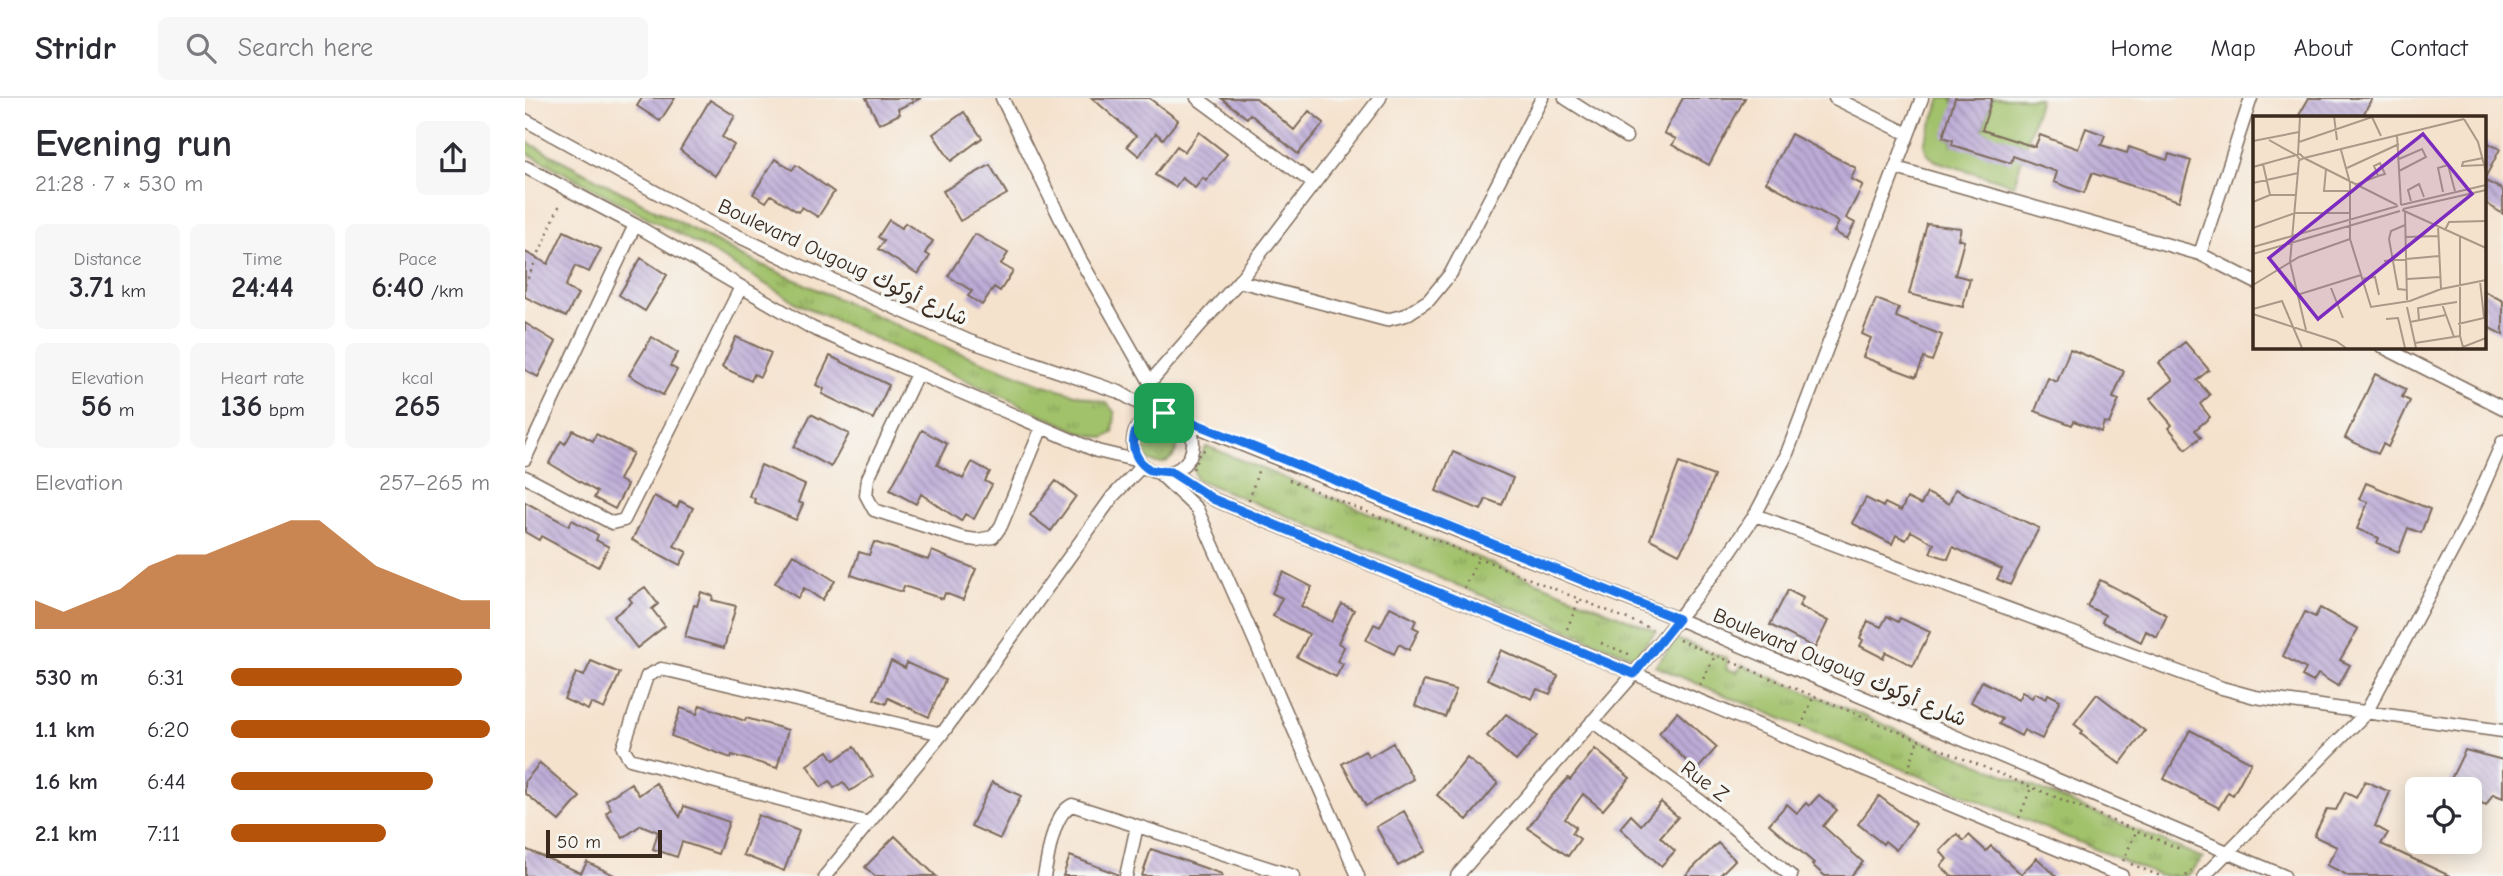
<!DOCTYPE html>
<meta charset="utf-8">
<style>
:root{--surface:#fff;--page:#f7f7f7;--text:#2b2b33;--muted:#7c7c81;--line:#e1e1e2;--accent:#b45309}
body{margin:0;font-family:"Comic Neue","Playpen Sans Arabic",sans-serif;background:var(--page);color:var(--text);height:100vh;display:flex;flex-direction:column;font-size:26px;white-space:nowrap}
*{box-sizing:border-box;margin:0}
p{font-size:23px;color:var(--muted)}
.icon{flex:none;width:38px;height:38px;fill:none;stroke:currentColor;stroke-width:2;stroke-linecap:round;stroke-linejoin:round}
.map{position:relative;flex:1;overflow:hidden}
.drawer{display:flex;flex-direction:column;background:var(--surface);width:525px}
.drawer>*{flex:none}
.controls{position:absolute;left:1880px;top:679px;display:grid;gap:14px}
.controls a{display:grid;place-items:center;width:77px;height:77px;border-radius:10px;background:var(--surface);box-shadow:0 4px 18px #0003;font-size:35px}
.scale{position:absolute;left:21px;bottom:18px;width:116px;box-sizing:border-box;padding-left:7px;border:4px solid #3b2a1e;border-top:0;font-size:19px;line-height:24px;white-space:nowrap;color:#3b2a1e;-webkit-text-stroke:5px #f6f6f2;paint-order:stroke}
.pin{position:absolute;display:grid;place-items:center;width:60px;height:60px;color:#fff;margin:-30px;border-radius:14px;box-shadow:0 4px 10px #0006}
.round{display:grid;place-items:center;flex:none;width:74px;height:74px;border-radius:10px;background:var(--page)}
.head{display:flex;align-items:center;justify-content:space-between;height:119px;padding:0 35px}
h1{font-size:38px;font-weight:600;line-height:52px}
.stats{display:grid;grid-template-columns:repeat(3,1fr);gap:10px;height:119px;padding:7px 35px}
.stats div{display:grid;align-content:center;border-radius:10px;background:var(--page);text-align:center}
.stats b{font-size:30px;font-weight:600}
.stats small{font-size:19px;font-weight:400}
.stats p{font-size:19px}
.chart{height:196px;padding:14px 35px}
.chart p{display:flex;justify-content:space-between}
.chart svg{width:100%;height:126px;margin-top:7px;fill:var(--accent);opacity:.7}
ul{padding:0 35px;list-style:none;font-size:23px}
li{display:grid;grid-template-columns:112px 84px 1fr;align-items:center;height:52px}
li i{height:18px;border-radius:9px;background:var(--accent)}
header{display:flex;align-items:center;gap:42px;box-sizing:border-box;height:98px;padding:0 35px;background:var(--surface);border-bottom:2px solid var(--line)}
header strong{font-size:33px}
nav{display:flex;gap:38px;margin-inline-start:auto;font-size:24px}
.search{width:490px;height:63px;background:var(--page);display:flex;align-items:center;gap:18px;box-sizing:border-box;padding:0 24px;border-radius:10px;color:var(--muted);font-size:26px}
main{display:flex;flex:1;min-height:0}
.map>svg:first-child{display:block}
.grass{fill:url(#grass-tufts);stroke:#6e7644;stroke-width:2}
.garden{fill:#a1c16a;stroke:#6e7644;stroke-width:2}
.building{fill:url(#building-back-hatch)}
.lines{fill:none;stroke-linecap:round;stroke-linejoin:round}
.minor-casing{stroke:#7c6a5b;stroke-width:15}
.path{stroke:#7c6a5b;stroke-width:2.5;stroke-dasharray:2 5;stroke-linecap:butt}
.minor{stroke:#fff;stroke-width:12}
.route-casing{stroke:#fff;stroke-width:14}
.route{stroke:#1a73e8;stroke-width:9}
.labels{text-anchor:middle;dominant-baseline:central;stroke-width:7;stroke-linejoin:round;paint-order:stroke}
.street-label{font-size:21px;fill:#3b2a1e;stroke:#f6f6f2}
.inset-road{fill:none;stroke:#ab9887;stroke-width:2}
.view{fill:#7b2cbf;fill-opacity:0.15;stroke:#7b2cbf;stroke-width:3.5}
.inset-edge{fill:none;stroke:#3b2a1e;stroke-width:3.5}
</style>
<header>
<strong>Stridr</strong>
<div class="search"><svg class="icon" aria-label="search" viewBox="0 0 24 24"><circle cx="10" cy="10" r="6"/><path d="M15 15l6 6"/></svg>Search here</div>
<nav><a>Home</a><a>Map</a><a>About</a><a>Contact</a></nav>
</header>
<main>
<section class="drawer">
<div class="head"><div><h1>Evening run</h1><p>21:28 · 7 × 530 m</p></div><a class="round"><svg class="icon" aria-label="share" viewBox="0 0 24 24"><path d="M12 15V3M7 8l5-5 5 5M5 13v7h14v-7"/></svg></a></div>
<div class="stats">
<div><p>Distance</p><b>3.71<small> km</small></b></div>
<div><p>Time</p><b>24:44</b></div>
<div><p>Pace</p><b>6:40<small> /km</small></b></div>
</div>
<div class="stats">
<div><p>Elevation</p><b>56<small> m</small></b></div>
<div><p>Heart rate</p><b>136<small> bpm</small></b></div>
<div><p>kcal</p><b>265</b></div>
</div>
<div class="chart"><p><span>Elevation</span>257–265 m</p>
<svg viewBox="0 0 160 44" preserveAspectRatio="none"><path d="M0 44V34L10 38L20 34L30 30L40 22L50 18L60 18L70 14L80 10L90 6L100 6L110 14L120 22L130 26L140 30L150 34L160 34V44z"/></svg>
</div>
<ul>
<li><b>530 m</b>6:31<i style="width:89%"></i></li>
<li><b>1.1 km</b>6:20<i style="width:100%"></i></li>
<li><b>1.6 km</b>6:44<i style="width:78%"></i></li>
<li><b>2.1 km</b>7:11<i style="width:60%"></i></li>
</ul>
</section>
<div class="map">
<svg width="1978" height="778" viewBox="0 0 1978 778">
<defs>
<pattern id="grass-tufts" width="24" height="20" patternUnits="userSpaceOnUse" patternTransform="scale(1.75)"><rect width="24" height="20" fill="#a1c16a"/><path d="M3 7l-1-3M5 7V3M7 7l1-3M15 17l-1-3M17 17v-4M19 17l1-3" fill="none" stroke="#849d57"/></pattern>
<pattern id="building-back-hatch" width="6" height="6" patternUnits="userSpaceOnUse" patternTransform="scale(1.75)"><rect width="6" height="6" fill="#bdacd7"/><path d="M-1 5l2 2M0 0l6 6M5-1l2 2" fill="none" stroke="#9b8cae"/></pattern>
</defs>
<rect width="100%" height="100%" fill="#f6f6f2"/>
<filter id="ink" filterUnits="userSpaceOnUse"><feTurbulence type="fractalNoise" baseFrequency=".0143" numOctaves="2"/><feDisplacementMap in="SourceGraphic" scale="14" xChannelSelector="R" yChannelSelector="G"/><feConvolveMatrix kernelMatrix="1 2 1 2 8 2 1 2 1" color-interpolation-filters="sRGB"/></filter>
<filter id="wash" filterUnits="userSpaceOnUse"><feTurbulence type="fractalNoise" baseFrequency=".00686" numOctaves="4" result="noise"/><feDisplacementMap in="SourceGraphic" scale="28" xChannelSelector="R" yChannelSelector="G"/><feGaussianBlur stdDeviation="1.57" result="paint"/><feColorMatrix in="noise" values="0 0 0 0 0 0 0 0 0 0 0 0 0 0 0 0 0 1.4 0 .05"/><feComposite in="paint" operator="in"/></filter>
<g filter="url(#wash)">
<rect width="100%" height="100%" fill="#f5e2cd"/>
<path class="grass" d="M0,43L219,159L416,247L516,286L582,305L590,315L588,335L579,340L557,335L272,205L187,154L0,54Z
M616 347a18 18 0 1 1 36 0a18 18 0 1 1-36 0Z
M681,349H684L1131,533L1109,559L671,381L668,369Z
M1152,541L1203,561L1201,571L1212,574L1217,567L1678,760L1661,778H1635L1130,568Z"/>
<path class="garden" d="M1416,0H1429L1428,5L1438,8L1419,39L1428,42L1427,47L1457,33L1467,0H1515L1489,87L1411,63L1402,56L1399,45Z"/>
<g id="blocks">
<path class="building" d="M117,0H150L135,23L112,8Z
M341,0H396L373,11L375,16L354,26Z
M567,0H624L653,22L638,41L631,35L614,58L602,48L611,38Z
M696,0H731L769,32L784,13L799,25L773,56L725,16L722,20Z
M1158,0H1220L1184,67L1147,47L1151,41L1139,35Z
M1430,0H1467L1457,32L1510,49L1515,37L1553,51L1561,30L1580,37L1576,47L1602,55L1604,49L1642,62L1644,56L1666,63L1654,103L1567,75L1559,95L1529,84L1532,74L1488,58L1486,65L1427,47L1428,42L1418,39Z
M1784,0H1847L1837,19H1773Z
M185,2L210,18L197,39L209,47L190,78L155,52Z
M439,14L457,40L426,63L408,36Z
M674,34L702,56L681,83L678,80L670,90L657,80L650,89L630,77L652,48L659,54Z
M1266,36L1331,70L1326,81L1338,87L1321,120L1330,125L1322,141L1309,134L1314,124L1241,84Z
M1959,43L1975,51L1959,82L1978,92V116L1959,104Z
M250,61L267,72L271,67L309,94L293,119L277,109L273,114L246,97L241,104L228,96Z
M465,67L482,96L435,123L418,93Z
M364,122L377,130L380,125L408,143L400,155L405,158L393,176L353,151L359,143L353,139Z
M1402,126L1436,130L1433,141L1439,143L1430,177L1445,181L1438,209L1384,196Z
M39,133L76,151L64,174L50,168L40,189L53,196L41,219L0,199V154L23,166Z
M450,136L483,155L476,166L488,173L475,193L469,189L457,207L443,198L447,193L423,178Z
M116,160L142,177L120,213L94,197Z
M1959,193L1978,203V237L1959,227Z
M1351,201L1374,210L1371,219L1417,237L1407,263L1399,260L1391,279L1338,259L1346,240L1337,236Z
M0,225L31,244L13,279L0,272Z
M127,239L153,255L145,268L152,272L138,297L104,277Z
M211,239L246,255L235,279L229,276L226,283L197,269Z
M1660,244L1684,272L1672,282L1685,297L1675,306L1685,319L1670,332L1676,339L1661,351L1644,330L1647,327L1625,301L1648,282L1634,265Z
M1545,251L1599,273L1588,300L1594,302L1584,326L1579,324L1576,334L1549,323L1547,327L1510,313L1523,280L1532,284Z
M305,258L364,287L348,321L297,296L299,291L291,287Z
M1850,276L1881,291L1877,299L1885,303L1863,349L1858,346L1853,356L1820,340Z
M286,316L324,336L306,369L269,349Z
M48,332L68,343L71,336L108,355L94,382L102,387L90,411L69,400L72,394L24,365L36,343L40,346Z
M397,332L422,346L412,367L438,381L447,364L465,374L460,383L467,387L449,421L440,416L436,423L396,396L391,406L365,392Z
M928,354L988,380L977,407L961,401L956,412L911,393Z
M1154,365L1189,378L1168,432L1154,456L1125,441Z
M236,367L280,387L273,404L278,406L271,422L229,404L230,401L224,398Z
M531,383L551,398L526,433L505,417Z
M1841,385L1905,411L1896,435L1883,430L1874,454L1852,445L1854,440L1832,431L1843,404L1834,401Z
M1430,391L1514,430L1485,487L1472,481L1477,471L1428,449L1423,461L1405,455L1409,446L1386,433L1381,442L1371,437L1367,446L1327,425L1341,400L1358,409L1360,405L1376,413L1382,400L1396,407L1402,395L1424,406Z
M129,398L152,410L155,403L168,410L149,448L162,454L155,467L107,442Z
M0,404L44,428L47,422L73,437L71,442L84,449L73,469L16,438L14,442L0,434Z
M349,444L403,462L407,453L451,471L438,502L420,495L418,501L379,488L377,494L326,477L334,454L344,457Z
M268,456L310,483L297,502L279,490L273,500L250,485Z
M758,474L787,489L776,508L807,524L817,506L829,512L813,545L819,549L812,563L818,566L811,579L772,559L784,536L748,518L757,500L747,495Z
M1575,482L1642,517L1632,539L1621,533L1616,544L1577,524L1580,517L1562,508Z
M120,489L133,506L127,511L140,528L112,550L88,519L107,504L104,500Z
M1263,492L1278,500L1274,508L1303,523L1290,550L1245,527Z
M176,494L188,498L187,502L211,508L199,550L160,539L169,507L172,508Z
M865,509L891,522L888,529L894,532L884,552L874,546L869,556L841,542L849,526L855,529Z
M1795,510L1833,531L1815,562L1825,567L1813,588L1793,576L1788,584L1777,578L1781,571L1758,558L1780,514L1790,519Z
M1362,518L1373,524L1375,520L1405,534L1388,568L1361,554L1358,560L1335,548L1338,542L1335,540L1343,523L1356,529Z
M976,552L1033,578L1025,596L1012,591L1007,601L962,581Z
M66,563L95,575L79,611L66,605L63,612L39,601L51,575L59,578Z
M366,563L380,570L382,565L420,582L404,619L363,600L361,606L349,601Z
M899,583L931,592L920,619L890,608Z
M1457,583L1493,602L1497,594L1507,600L1510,595L1521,601L1523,596L1535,602L1517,641L1499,632L1496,638L1474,626L1477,621L1446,604Z
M1572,596L1620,633L1595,666L1556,636L1558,633L1549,626Z
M175,607L220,623L221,620L263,632L252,670L207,657L206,660L146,638L156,610L172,616Z
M1152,614L1192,649L1171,673L1134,635Z
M981,616L1012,638L991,663L962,638Z
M1665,632L1726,664L1708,697L1703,694L1694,710L1639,681Z
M868,645L888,681L841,708L817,666L840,653L844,659Z
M329,649L348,678L325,693L318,684L309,690L305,683L296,689L282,667L303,653L309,662Z
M1070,651L1105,680L1078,712L1058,696L1040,721L1051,729L1047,735L1055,741L1043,758L1003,730L1025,700L1043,680L1045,682Z
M1940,652L1978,662V700L1968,696L1961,707L1944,700V691H1921Z
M942,660L973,685L942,722L912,697Z
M15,665L55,699L34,723L0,695V683Z
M1840,683L1865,694L1850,728L1863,735L1856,746L1925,778H1824L1802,767L1812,749L1789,738L1802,711L1811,712L1820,694L1831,700Z
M467,684L496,698L475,741L446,728Z
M106,685L114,697L131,685L155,719L159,708L204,724L193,756L157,744L152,759L128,751L133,734L116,727L98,740L81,715L86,711L81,702Z
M1294,697L1312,712L1298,728L1338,764L1326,778H1300L1287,767L1289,765L1244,726L1262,706L1272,715L1281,705L1284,708Z
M1354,698L1391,726L1371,752L1360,743L1358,746L1333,726Z
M1136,704L1153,719L1135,739L1150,753L1136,768L1095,730L1106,717L1116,727Z
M879,713L901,753L873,768L851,729Z
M233,717L274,733L259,773L218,757Z
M1432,736L1439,743L1444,737L1461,753L1466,748L1496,776L1512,760L1531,778H1426L1416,768L1422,761L1415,753Z
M370,738L411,778H350L340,769Z
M1193,745L1210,762L1194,778H1160Z
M0,751L56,775L62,764L91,778H0Z
M626,751L697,776V778H617Z
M545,758L592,776V778H538Z"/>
</g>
</g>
<g filter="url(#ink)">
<use href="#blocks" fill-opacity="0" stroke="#7c6a5b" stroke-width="2"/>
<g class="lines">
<g class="minor-casing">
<path id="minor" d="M477,0L555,161L625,284L639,315
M672,0L789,86
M1040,0L1101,39
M1310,0L1383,36
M0,22L192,128L272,166L444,243L594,294L632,316
M0,69L110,127L287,230L572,353L614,363
M1371,70L1675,156L1730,184
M1675,156L1726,0
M714,183L861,222L881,217L904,202L926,175L1017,0
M1856,248L1978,310
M392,276L343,380L341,397L349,412L438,440L452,442L468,439L476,428L517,329
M625,284L714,183L855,0
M608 345a30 30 0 1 1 60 0a30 30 0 1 1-60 0Z
M658,323L1153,521L1759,778
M0,361L110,127
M646,374L688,401L1597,778
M634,375L672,411L833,778
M0,379L87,425L99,422L216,189
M1230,417L1697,590L1730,599L1978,633
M1067,623L1182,708L1266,778
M344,725L105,661L98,650L122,578L136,571L146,573L417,636
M300,778L417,636L588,398L618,367
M519,778C524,757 527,717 547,707L768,778
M601,778L612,728
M932,778L1109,576L1198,464L1230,417L1261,358L1397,0
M1679,778L1841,615L1941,427L1978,343"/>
</g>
<path class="path" d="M0,187L36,104
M668,371L674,356L683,349
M764,382L1127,531
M724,402L734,370
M939,490L953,461
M1042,531L1054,502
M1154,542L1655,751
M1076,545L1106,557
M1175,587L1191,556
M1276,629L1289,597
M1383,673L1393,641
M1494,720L1506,690
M1598,763L1611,734
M1606,766L1635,778
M1661,778L1666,772"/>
<use href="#minor" class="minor"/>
</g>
</g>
<g class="lines" filter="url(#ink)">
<g class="route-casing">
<path id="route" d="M639,315L649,317L1153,521L1109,576L688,401L646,374L625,372C606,360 603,339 618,322Z"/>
</g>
<use href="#route" class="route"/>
</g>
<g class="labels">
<g class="street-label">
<text transform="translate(318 164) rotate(25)">Boulevard Ougoug شارع أوكوك</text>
<text transform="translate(1315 569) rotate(23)">Boulevard Ougoug شارع أوكوك</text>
<text transform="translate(1180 683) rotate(37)">Rue Z</text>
</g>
</g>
<g transform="translate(1728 18)">
<rect width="233" height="233" fill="#f5e2cd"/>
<path class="inset-road" d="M81,0L84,24M211,3L225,26L233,56M144,19L148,89M16,24L43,39M0,25L46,16M46,26L119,1L128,20M88,34L97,67V123L118,191L157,185L188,173M45,38L47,0M51,42L144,89M51,42L211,3M230,42L210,46L209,50L230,49M46,44L37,146L53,214M10,48L17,79M0,51L47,38L51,42L47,44L44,40M94,52L146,28M73,53L71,75H97M146,55L173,41L169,33L146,43M0,67L45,57M102,69L125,60L132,58L127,47L121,50L125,60M190,76L185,52L195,49L202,75M158,85L155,74L166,68L171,81M0,86L17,79H43M148,89L233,69M150,93L233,74M149,94L233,132M152,96L154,184M152,109L138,115L136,123L145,173L154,174M185,110L188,173L233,164M0,112L42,97H96M192,114L196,106L233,105M207,120V220L210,231L233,222M153,121L185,120M0,131L145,90M0,138L147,95M131,145L186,140M109,163L122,161L126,179M154,163L187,161M0,169L46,141L97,123M78,172L90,202M44,179L108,159M189,188L201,221M154,191L163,232M0,193L29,185L49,232M0,198L83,225L93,232M133,203L145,202L152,232M166,204L165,192L204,186M157,206L193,199M205,208L231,202L227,165M162,227L207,220"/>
<path class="view" d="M170,18L219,78L65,203L16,142Z"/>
<rect width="233" height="233" class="inset-edge"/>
</g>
</svg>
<div class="controls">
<a><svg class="icon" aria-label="locate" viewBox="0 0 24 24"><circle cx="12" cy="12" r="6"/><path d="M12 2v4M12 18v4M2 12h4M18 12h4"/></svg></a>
</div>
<div class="scale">50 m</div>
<div class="pin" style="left:639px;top:315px;background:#1e9e55"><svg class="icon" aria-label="arrive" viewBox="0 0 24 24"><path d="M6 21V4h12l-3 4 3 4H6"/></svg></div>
</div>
</main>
